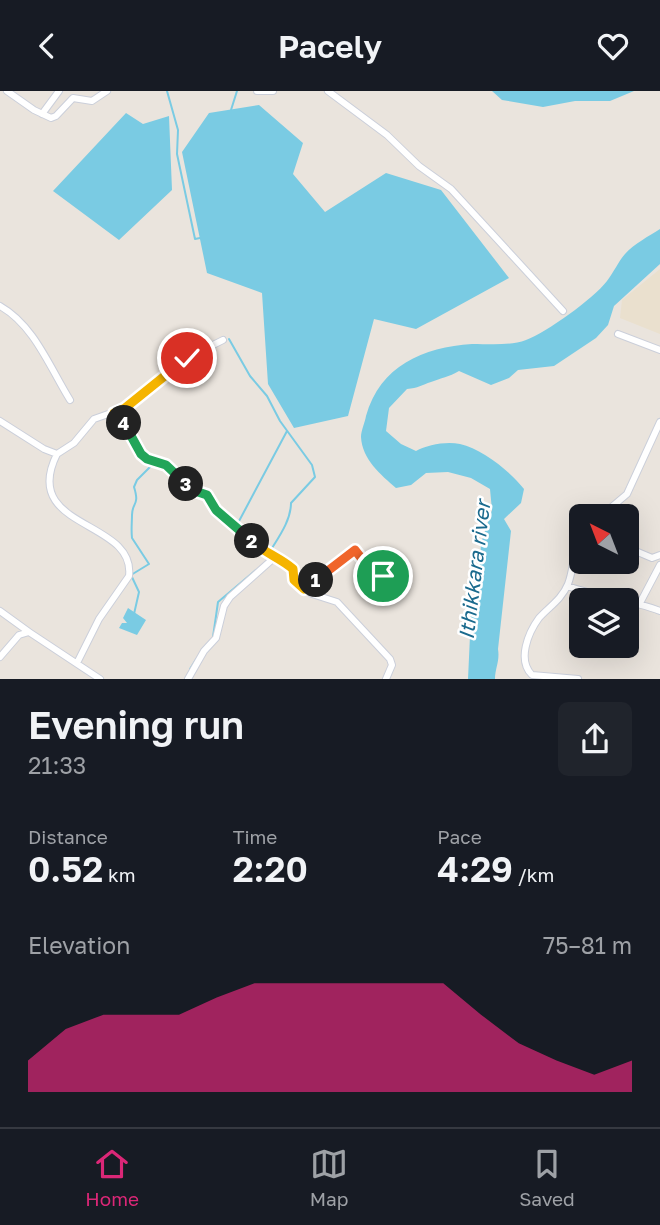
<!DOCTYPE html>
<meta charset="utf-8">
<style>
:root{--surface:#171b24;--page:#20242c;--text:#f1f3f6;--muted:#9ea1a6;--line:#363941;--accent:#db2777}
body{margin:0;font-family:"Golos Text",sans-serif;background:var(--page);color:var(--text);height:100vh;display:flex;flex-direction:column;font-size:26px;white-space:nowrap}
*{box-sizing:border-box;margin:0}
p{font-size:23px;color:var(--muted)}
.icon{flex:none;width:38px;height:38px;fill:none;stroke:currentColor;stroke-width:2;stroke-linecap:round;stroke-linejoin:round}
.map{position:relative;height:588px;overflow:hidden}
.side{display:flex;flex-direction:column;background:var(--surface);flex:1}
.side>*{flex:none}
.needle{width:46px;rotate:318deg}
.tools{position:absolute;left:569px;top:413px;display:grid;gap:14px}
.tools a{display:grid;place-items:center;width:70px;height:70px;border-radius:10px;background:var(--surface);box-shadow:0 7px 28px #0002;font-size:35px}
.pin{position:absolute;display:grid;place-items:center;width:60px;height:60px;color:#fff;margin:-30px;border:4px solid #fff;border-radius:50%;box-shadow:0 2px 7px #0007}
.km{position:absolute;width:35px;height:35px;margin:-18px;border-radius:50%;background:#222;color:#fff;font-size:19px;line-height:35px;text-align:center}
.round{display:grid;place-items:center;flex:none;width:74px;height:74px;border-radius:10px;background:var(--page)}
.overview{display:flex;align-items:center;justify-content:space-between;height:119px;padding:0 28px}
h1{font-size:38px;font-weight:600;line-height:52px}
.figures{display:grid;grid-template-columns:repeat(3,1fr);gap:10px;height:119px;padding:7px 28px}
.figures div{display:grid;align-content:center}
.figures b{font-size:35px;font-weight:600}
.figures small{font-size:19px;font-weight:400}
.figures p{font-size:19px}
.chart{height:196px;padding:14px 28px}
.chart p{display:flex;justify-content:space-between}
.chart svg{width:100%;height:126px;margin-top:7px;fill:var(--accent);opacity:.7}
header{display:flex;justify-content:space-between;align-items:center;height:91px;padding:0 28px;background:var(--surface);font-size:32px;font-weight:600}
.tab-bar{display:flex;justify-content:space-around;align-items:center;height:98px;border-top:2px solid var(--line);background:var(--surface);font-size:19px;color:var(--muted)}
.tab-bar a{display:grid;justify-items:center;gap:4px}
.tab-bar .active{color:var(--accent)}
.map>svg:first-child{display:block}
.education{fill:#eae0ce}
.water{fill:#7acbe3}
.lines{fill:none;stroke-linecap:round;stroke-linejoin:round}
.stream{stroke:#7acbe3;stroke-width:2}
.minor-casing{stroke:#cbcfda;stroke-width:8}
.minor{stroke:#fff;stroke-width:6}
.split-1-casing{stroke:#fff;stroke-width:14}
.split-2-casing{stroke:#fff;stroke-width:14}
.split-3-casing{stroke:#fff;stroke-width:14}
.split-4-casing{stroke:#fff;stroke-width:14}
.split-5-casing{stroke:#fff;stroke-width:14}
.split-1{stroke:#f0652b;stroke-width:9}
.split-2{stroke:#f5b400;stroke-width:9}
.split-3{stroke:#22a559;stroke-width:9}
.split-4{stroke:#22a559;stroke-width:9}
.split-5{stroke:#f5b400;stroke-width:9}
.labels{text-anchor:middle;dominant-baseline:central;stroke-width:5;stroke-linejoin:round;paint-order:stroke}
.water-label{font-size:21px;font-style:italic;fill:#1a6a8d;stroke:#fff}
</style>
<header><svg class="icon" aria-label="back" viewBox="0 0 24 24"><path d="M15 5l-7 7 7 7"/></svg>Pacely<svg class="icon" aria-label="heart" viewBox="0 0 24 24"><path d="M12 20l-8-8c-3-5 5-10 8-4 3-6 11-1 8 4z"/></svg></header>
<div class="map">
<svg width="660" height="588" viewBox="0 0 660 588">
<rect width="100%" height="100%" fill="#eae4dd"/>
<path class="education" d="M660,178V243L620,227L622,209Z"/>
<path class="water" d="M492,0H634L610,10H575L543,16L502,9Z
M259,14L303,52L293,83L325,121L386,82L441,99L509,187L416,238L374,228L348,325L294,337L268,293L262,202L207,182L182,61L209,22Z
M126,22L143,33L169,25L172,99L119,149L53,100Z
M660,138V173L614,215L608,234L596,247L554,275L518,279L509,287L491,294L459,280C449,286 441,287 431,291C422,294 418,297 407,298L389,317L386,340L401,353L416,360C427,354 446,350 460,353C482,358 510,380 524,398L521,412L504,428L511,440L498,558C500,570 495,577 495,588H468L471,523L479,493L481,452L492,419L490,398L471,387L448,381L426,382L411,394L396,397C381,384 362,368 361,346C361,340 365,331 366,325C380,275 423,256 472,253C489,253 510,255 526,249C547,241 593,208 607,190C614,181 618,171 625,163C634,153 649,145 660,138Z
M128,517L146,529L137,544L119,537L122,532H127L123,527Z"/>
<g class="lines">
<path class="stream" d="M167,0L178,39L177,63L195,148L200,147
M231,19L237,0
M229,248L250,285L267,305L280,330L312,374L315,386L291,412C291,430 278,447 269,462
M260,453L238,432L287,340
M134,523L139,501L131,484L149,473L132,447C131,439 132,431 132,424C132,411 140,415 134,396L137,389L151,375
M213,546L218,511L256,479
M190,578L197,567"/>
<g class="minor-casing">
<path id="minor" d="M7,0L34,19L51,27L56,25L73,7L92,10L107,0
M257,0H273
M328,0L387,44L419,75L451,98L563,220
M42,23L59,0
M0,215C34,234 50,277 70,309
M618,243L660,259
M114,322L126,334L141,363L152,370L166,374L192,399L207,404L216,419L266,462L280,467L293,479L294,489L312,503L337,511L390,568L392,574L386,588
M0,330L44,358L57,363L74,352L94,328L125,317L187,267L223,249
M57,363C19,439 136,428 129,485L99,528L77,572
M601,425L627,403L660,331
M626,456L652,467L660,464
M567,495C599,506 629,508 660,520
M304,498L355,459L372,481L387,489L398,506
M640,512L660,474
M0,520L29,541
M0,566L19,544L29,541L100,588
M188,588L204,560L216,547L224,515L230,506L275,466
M578,588L532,584C517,569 528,542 539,527C549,516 562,508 568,493C574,478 573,459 581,445"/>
</g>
<use href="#minor" class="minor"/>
</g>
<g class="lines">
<g class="split-1-casing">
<path id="split-1" d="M316,489L355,459L372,481L383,485"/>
</g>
<g class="split-2-casing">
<path id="split-2" d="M252,450C266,463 279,466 293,478L294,489L304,498L316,489"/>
</g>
<g class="split-3-casing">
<path id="split-3" d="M186,393L192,399L207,404L216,419L252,450"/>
</g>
<g class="split-4-casing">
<path id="split-4" d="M124,332L141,363L147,368L166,374L186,393"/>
</g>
<g class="split-5-casing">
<path id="split-5" d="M124,332L114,322L125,317L187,267"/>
</g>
<use href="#split-1" class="split-1"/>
<use href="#split-2" class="split-2"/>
<use href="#split-3" class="split-3"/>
<use href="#split-4" class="split-4"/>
<use href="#split-5" class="split-5"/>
</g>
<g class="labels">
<g class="water-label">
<text transform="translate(474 479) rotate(-83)">Ithikkara river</text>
</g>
</g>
</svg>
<div class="tools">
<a><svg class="needle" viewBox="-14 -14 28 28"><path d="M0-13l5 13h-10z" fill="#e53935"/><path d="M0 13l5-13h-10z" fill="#9ea1a6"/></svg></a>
<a><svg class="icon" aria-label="layers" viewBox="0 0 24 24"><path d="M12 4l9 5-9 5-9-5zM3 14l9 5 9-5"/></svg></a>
</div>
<div class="pin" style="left:383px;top:485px;background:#1e9e55"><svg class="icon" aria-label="arrive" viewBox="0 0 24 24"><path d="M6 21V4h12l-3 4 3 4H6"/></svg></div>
<div class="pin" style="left:187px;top:267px;background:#d93025"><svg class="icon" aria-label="check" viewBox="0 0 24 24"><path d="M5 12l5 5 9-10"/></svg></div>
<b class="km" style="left:316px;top:489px">1</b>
<b class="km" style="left:252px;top:450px">2</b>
<b class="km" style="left:186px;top:393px">3</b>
<b class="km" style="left:124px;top:332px">4</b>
</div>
<section class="side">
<div class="overview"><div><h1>Evening run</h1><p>21:33</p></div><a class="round"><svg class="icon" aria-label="share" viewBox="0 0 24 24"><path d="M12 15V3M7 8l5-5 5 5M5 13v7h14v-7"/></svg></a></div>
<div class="figures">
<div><p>Distance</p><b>0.52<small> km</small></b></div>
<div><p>Time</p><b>2:20</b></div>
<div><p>Pace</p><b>4:29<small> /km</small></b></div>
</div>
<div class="chart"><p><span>Elevation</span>75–81 m</p>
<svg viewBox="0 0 160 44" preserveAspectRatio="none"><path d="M0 44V33L10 22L20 17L30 17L40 17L50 11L60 6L70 6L80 6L90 6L100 6L110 6L120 17L130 27L140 33L150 38L160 33V44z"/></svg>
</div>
</section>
<nav class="tab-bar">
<a class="active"><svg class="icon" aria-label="home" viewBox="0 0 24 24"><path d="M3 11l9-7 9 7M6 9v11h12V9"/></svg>Home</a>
<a><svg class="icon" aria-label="map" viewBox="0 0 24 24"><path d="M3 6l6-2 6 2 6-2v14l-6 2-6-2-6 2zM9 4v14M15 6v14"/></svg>Map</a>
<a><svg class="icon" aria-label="saved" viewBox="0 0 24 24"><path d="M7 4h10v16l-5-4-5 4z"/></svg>Saved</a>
</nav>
